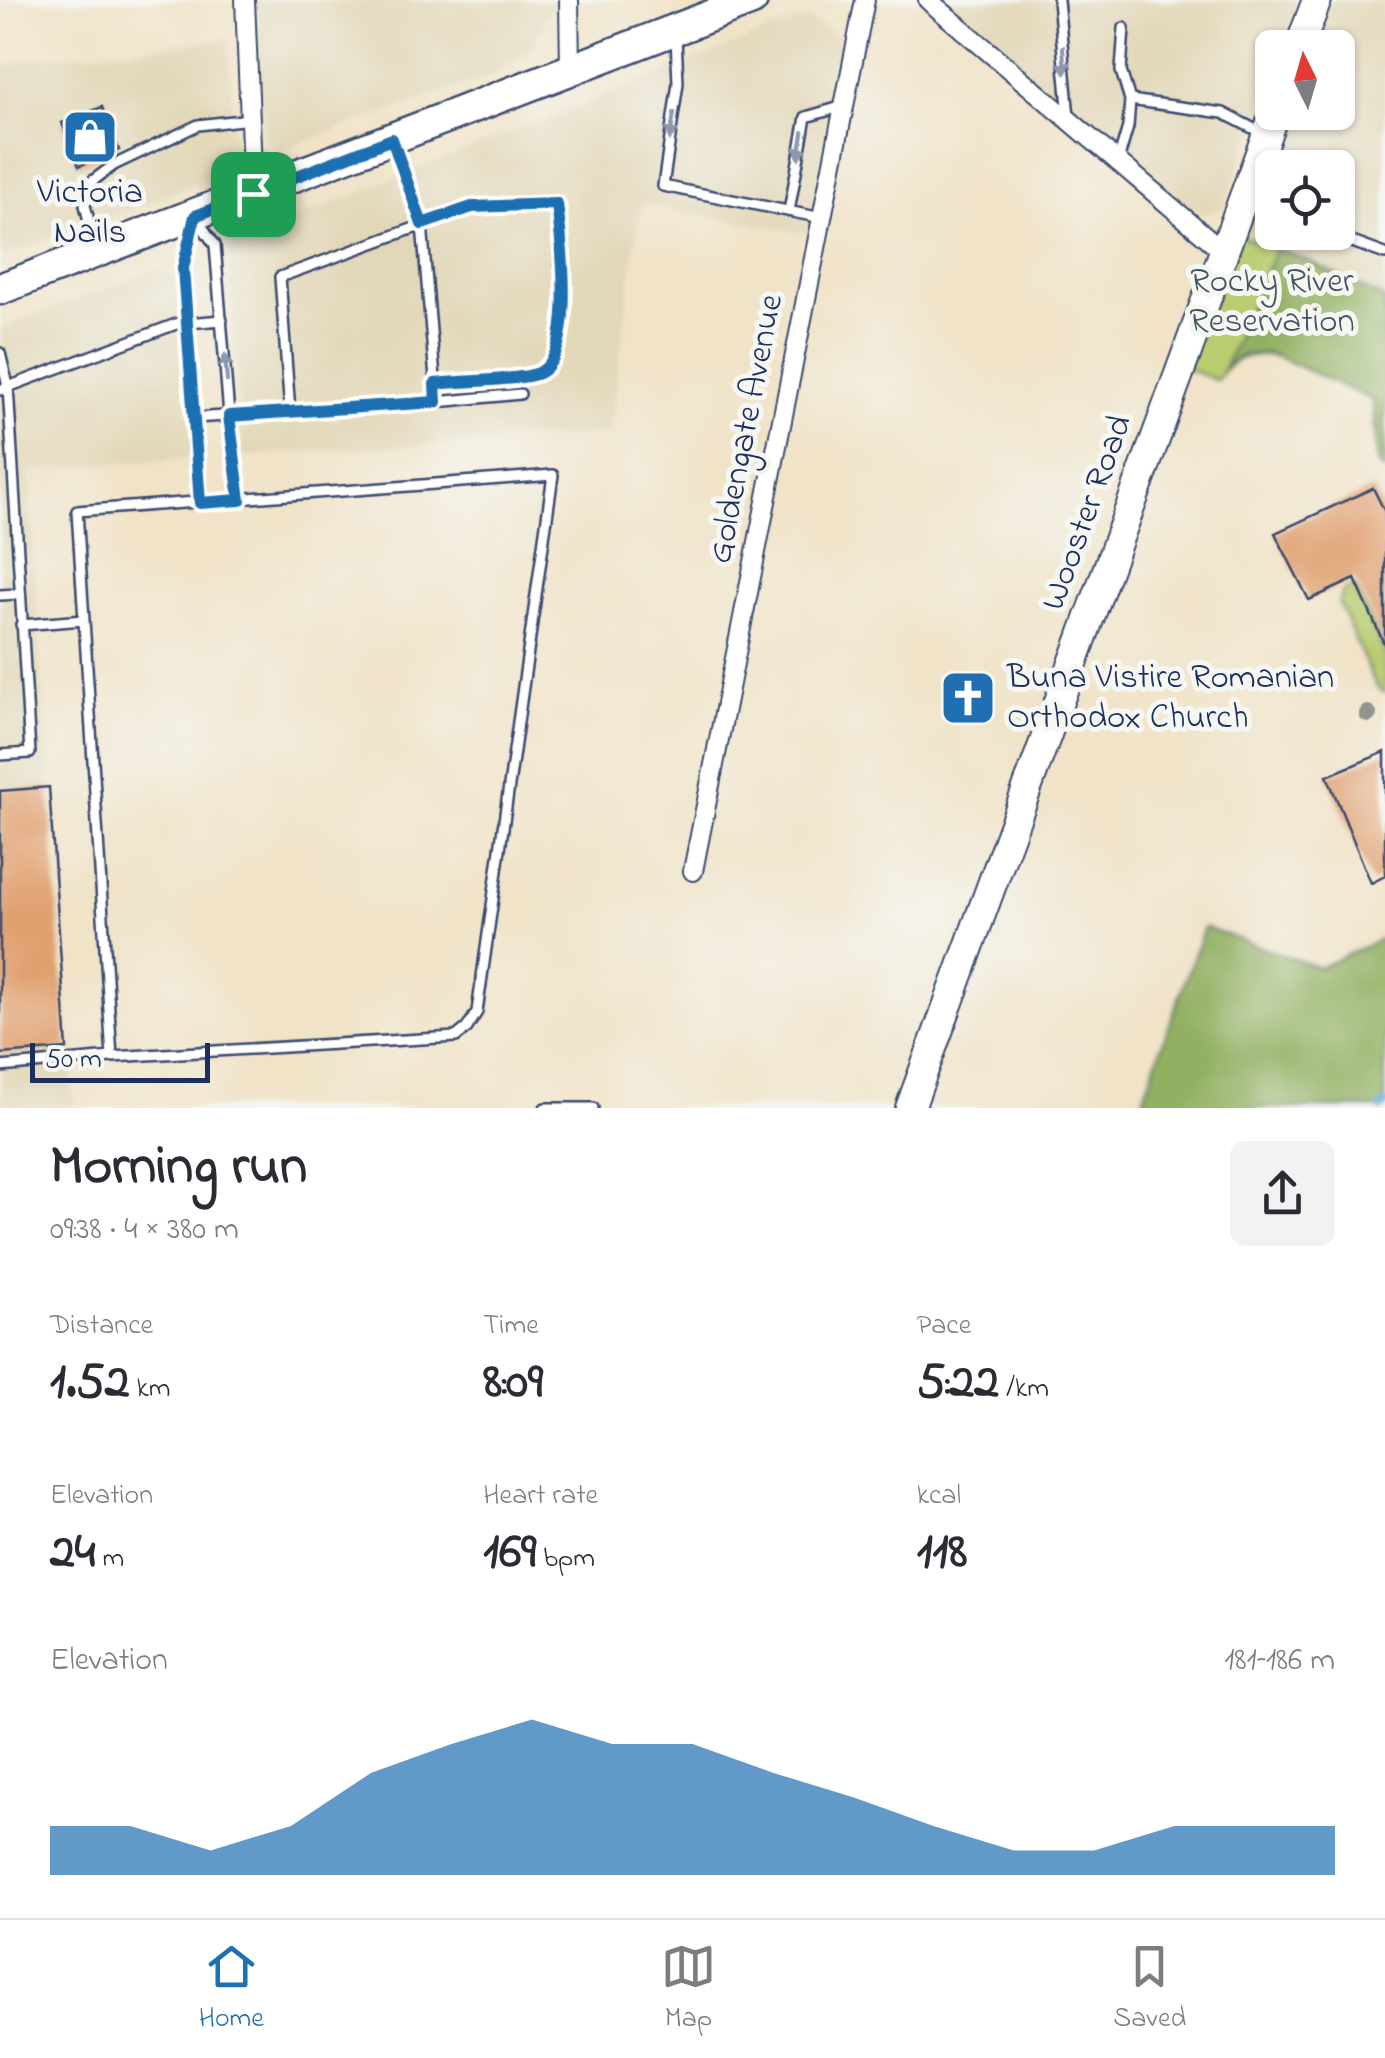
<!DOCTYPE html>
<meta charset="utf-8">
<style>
:root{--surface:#fff;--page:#f2f2f3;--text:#2b2b33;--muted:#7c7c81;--line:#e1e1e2;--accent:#1f6fb2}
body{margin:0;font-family:"Indie Flower",sans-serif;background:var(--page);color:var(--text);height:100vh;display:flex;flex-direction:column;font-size:38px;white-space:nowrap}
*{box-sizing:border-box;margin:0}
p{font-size:32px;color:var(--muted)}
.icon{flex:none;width:55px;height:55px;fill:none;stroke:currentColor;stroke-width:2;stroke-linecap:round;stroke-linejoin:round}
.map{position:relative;height:1108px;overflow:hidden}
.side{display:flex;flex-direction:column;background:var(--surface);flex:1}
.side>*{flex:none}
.needle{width:65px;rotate:355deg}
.buttons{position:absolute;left:1255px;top:30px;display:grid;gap:20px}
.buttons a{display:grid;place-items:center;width:100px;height:100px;border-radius:15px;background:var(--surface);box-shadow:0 2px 8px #0004;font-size:50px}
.scale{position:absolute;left:30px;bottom:25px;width:180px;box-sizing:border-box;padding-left:10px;border:5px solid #1b2f5e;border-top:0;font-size:28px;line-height:35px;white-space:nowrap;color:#1b2f5e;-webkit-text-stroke:8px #f6f6f2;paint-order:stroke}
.pin{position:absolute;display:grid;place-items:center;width:85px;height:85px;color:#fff;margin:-42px;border-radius:20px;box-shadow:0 5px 15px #0006}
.round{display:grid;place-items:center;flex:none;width:105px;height:105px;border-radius:15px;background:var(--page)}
.overview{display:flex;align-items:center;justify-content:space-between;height:170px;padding:0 50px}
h1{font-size:55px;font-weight:800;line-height:75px}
.metrics{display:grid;grid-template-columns:repeat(3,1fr);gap:15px;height:170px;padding:10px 50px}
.metrics div{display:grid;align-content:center}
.metrics b{font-size:50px;font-weight:800}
.metrics small{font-size:28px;font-weight:400}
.metrics p{font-size:28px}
.chart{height:280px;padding:20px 50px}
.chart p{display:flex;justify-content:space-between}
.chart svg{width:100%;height:180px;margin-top:10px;fill:var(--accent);opacity:.7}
.tab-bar{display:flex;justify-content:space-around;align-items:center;height:140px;border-top:2px solid var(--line);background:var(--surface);font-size:28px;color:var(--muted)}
.tab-bar a{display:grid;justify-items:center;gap:5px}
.tab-bar .selected{color:var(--accent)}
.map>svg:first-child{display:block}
.built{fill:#e2d7b8;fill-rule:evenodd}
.green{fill:#b8cc6f;stroke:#6a7e66;stroke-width:2.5}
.forest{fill:#92b062;stroke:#567060;stroke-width:2.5}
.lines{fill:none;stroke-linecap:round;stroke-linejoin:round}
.stream{stroke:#5ca3d2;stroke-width:8}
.building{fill:#e0a070}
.service-casing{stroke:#3b4a6e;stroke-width:14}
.minor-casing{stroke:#3b4a6e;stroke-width:22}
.secondary-casing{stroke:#3b4a6e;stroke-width:32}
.primary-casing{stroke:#3b4a6e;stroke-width:35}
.service{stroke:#fff;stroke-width:9}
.minor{stroke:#fff;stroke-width:18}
.secondary{stroke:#fff;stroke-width:28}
.primary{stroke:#fff;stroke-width:30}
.tree{fill:#909590}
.oneway{fill:#8d97ae}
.route-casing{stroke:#fff;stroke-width:20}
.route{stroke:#1f6fb2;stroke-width:12}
.labels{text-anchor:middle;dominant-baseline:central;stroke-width:10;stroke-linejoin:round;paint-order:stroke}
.poi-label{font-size:35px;fill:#1b2f5e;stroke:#f6f6f2}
.park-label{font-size:35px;fill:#425662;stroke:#f6f6f2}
.street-label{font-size:35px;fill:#1b2f5e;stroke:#f6f6f2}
</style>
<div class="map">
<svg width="1385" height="1108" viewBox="0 0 1385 1108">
<rect width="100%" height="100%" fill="#f6f6f2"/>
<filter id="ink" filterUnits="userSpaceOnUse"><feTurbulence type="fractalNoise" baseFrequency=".01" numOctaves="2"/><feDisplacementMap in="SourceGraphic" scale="20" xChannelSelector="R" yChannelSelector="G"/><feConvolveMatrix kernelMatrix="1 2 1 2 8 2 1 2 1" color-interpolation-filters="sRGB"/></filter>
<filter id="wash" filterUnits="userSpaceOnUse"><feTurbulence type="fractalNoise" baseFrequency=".0048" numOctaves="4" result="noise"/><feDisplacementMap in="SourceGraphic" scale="40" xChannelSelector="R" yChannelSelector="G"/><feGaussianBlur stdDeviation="2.25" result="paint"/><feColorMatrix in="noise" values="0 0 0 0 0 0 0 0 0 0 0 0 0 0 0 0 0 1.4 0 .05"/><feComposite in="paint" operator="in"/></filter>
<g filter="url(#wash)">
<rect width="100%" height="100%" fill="#f0e3c8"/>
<path class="built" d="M256,0H554L539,34L527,52L496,73L284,149L267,141L263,128Z
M943,0H1299L1282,47L1272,48V73L1226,202L1220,209L1202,214L1190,208L967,25Z
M1327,0H1385V300L1309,261L1236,234L1284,113L1338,112V48L1309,47ZM1272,168H1338V232H1272Z
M812,20L838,37L844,63L809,234L641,203L609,433L242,456L229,252L236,241L795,21Z
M228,39L234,151L231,168L222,175L7,255L0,254V66L41,58Z
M157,269L173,277L177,285L193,458L29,470L38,631L74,1107L0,1108V329Z"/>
<path class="green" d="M1236,234L1309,261L1385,300V470L1378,465L1373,400C1331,378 1250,323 1217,380L1186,369Z
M1354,586L1385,653V693L1377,688L1339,604L1343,592Z"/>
<path class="forest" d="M1276,249L1309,261L1385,300V470L1378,465L1373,400L1267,352L1240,356L1224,368Z
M1204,927L1319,968L1385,937V1108H1140Z"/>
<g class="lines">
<path class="stream" d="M1381,1108L1385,1104"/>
</g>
<g id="blocks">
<path class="building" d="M102,107L119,150L79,166L62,123Z
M1373,488L1385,512V646L1355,579L1309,600L1275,533Z
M1385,752V876L1371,883L1327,776Z
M49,787L67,1049L0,1054V791Z"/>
</g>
</g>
<g filter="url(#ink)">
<use href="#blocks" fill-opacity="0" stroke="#3b4a6e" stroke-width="2.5"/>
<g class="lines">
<g class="service-casing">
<path id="service" d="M1058,0L1069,117
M1124,28L1121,71L1130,100
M676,37L678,83L663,186L822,218
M1118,161L1128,127L1130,100L1223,113L1264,134
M1247,204L1272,213
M789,211L806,117L844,106
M197,219L215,245L229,415L240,500
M193,223L183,268L199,503
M1325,232L1385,254
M96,249L85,205L91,182L114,165L198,125L250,119
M0,353L8,386L30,753L0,755
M0,390L176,324L222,320
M437,402L520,394
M290,412L280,277L472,207L557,203C561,238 578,360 537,374C514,381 461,381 435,384
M194,418L437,402L422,224L393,142
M553,475L477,1012L467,1028L456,1037L112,1057L77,511Z
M0,595L19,594
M21,625L84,620
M0,1067L112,1057
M545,1108H593"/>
</g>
<g class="minor-casing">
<path id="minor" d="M245,0L253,194
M569,0L570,69
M928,0L1223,251
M693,871L865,0"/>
</g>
<g class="secondary-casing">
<path id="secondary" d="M1299,48L1317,0
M910,1108L1275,112"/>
</g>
<g class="primary-casing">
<path id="primary" d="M0,289L752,0"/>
</g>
<use href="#service" class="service"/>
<use href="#minor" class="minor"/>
<use href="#secondary" class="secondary"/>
<use href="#primary" class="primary"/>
</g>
<circle class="tree" cx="1368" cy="714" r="9"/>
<defs><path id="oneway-solid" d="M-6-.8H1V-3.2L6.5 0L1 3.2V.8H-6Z" transform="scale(2.5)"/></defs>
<g class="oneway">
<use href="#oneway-solid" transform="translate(1064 60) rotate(85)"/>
<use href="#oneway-solid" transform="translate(672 126) rotate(99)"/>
<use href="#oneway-solid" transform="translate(801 145) rotate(100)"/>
<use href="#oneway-solid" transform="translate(226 368) rotate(-94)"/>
</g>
</g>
<g class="lines" filter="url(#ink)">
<g class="route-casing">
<path id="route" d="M392,139L422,224L472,207L557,204C561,238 578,360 536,374C514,381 461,381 435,384L436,402L229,416L240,500L200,503L183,268L195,216Z"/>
</g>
<use href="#route" class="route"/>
</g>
<defs>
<g id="shop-square" transform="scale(2.875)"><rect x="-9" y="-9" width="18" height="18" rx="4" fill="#1f6fb2" stroke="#f6f6f2"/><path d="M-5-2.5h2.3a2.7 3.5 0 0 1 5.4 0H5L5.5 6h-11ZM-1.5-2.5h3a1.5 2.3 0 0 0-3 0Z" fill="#fff"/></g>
<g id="church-square" transform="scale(2.875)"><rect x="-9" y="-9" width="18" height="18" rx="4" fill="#1f6fb2" stroke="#f6f6f2"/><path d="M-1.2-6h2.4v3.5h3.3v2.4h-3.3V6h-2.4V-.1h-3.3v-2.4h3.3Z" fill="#fff"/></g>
</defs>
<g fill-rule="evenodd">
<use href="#shop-square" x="90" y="137"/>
<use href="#church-square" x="968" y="698"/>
</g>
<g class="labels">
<g class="poi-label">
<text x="90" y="193">Victoria<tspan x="90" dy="40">Nails</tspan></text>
<text x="1007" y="678" text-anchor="start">Buna Vistire Romanian<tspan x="1007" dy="40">Orthodox Church</tspan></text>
</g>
<g class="park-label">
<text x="1272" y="282">Rocky River<tspan x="1272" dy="40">Reservation</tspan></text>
</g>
<g class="street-label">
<text transform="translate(747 429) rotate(-79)">Goldengate Avenue</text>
<text transform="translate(1088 513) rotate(-70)">Wooster Road</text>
</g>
</g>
</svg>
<div class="buttons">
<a><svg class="needle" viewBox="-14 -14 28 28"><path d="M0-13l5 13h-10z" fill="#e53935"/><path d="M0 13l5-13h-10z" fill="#7c7c81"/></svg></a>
<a><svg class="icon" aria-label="locate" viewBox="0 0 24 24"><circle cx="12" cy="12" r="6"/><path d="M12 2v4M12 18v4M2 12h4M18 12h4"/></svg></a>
</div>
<div class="scale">50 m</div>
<div class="pin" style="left:253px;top:194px;background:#1e9e55"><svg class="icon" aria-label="arrive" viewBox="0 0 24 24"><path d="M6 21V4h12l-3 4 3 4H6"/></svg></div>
</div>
<section class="side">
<div class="overview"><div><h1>Morning run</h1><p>09:38 · 4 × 380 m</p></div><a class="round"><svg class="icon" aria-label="share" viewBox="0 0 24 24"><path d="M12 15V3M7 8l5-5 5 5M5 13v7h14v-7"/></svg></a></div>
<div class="metrics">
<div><p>Distance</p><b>1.52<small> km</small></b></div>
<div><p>Time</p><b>8:09</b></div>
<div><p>Pace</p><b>5:22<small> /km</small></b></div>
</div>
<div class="metrics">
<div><p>Elevation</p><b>24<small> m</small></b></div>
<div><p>Heart rate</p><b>169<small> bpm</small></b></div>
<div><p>kcal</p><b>118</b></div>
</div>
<div class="chart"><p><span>Elevation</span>181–186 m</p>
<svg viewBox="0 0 160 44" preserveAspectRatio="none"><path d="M0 44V32L10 32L20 38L30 32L40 19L50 12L60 6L70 12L80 12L90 19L100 25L110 32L120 38L130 38L140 32L150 32L160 32V44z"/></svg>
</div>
</section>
<nav class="tab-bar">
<a class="selected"><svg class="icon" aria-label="home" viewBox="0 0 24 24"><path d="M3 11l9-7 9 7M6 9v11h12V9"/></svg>Home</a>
<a><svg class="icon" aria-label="map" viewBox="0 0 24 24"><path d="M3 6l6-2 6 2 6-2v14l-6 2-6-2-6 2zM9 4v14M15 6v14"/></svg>Map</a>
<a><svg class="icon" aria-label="saved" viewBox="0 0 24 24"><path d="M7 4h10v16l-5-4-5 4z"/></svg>Saved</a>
</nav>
